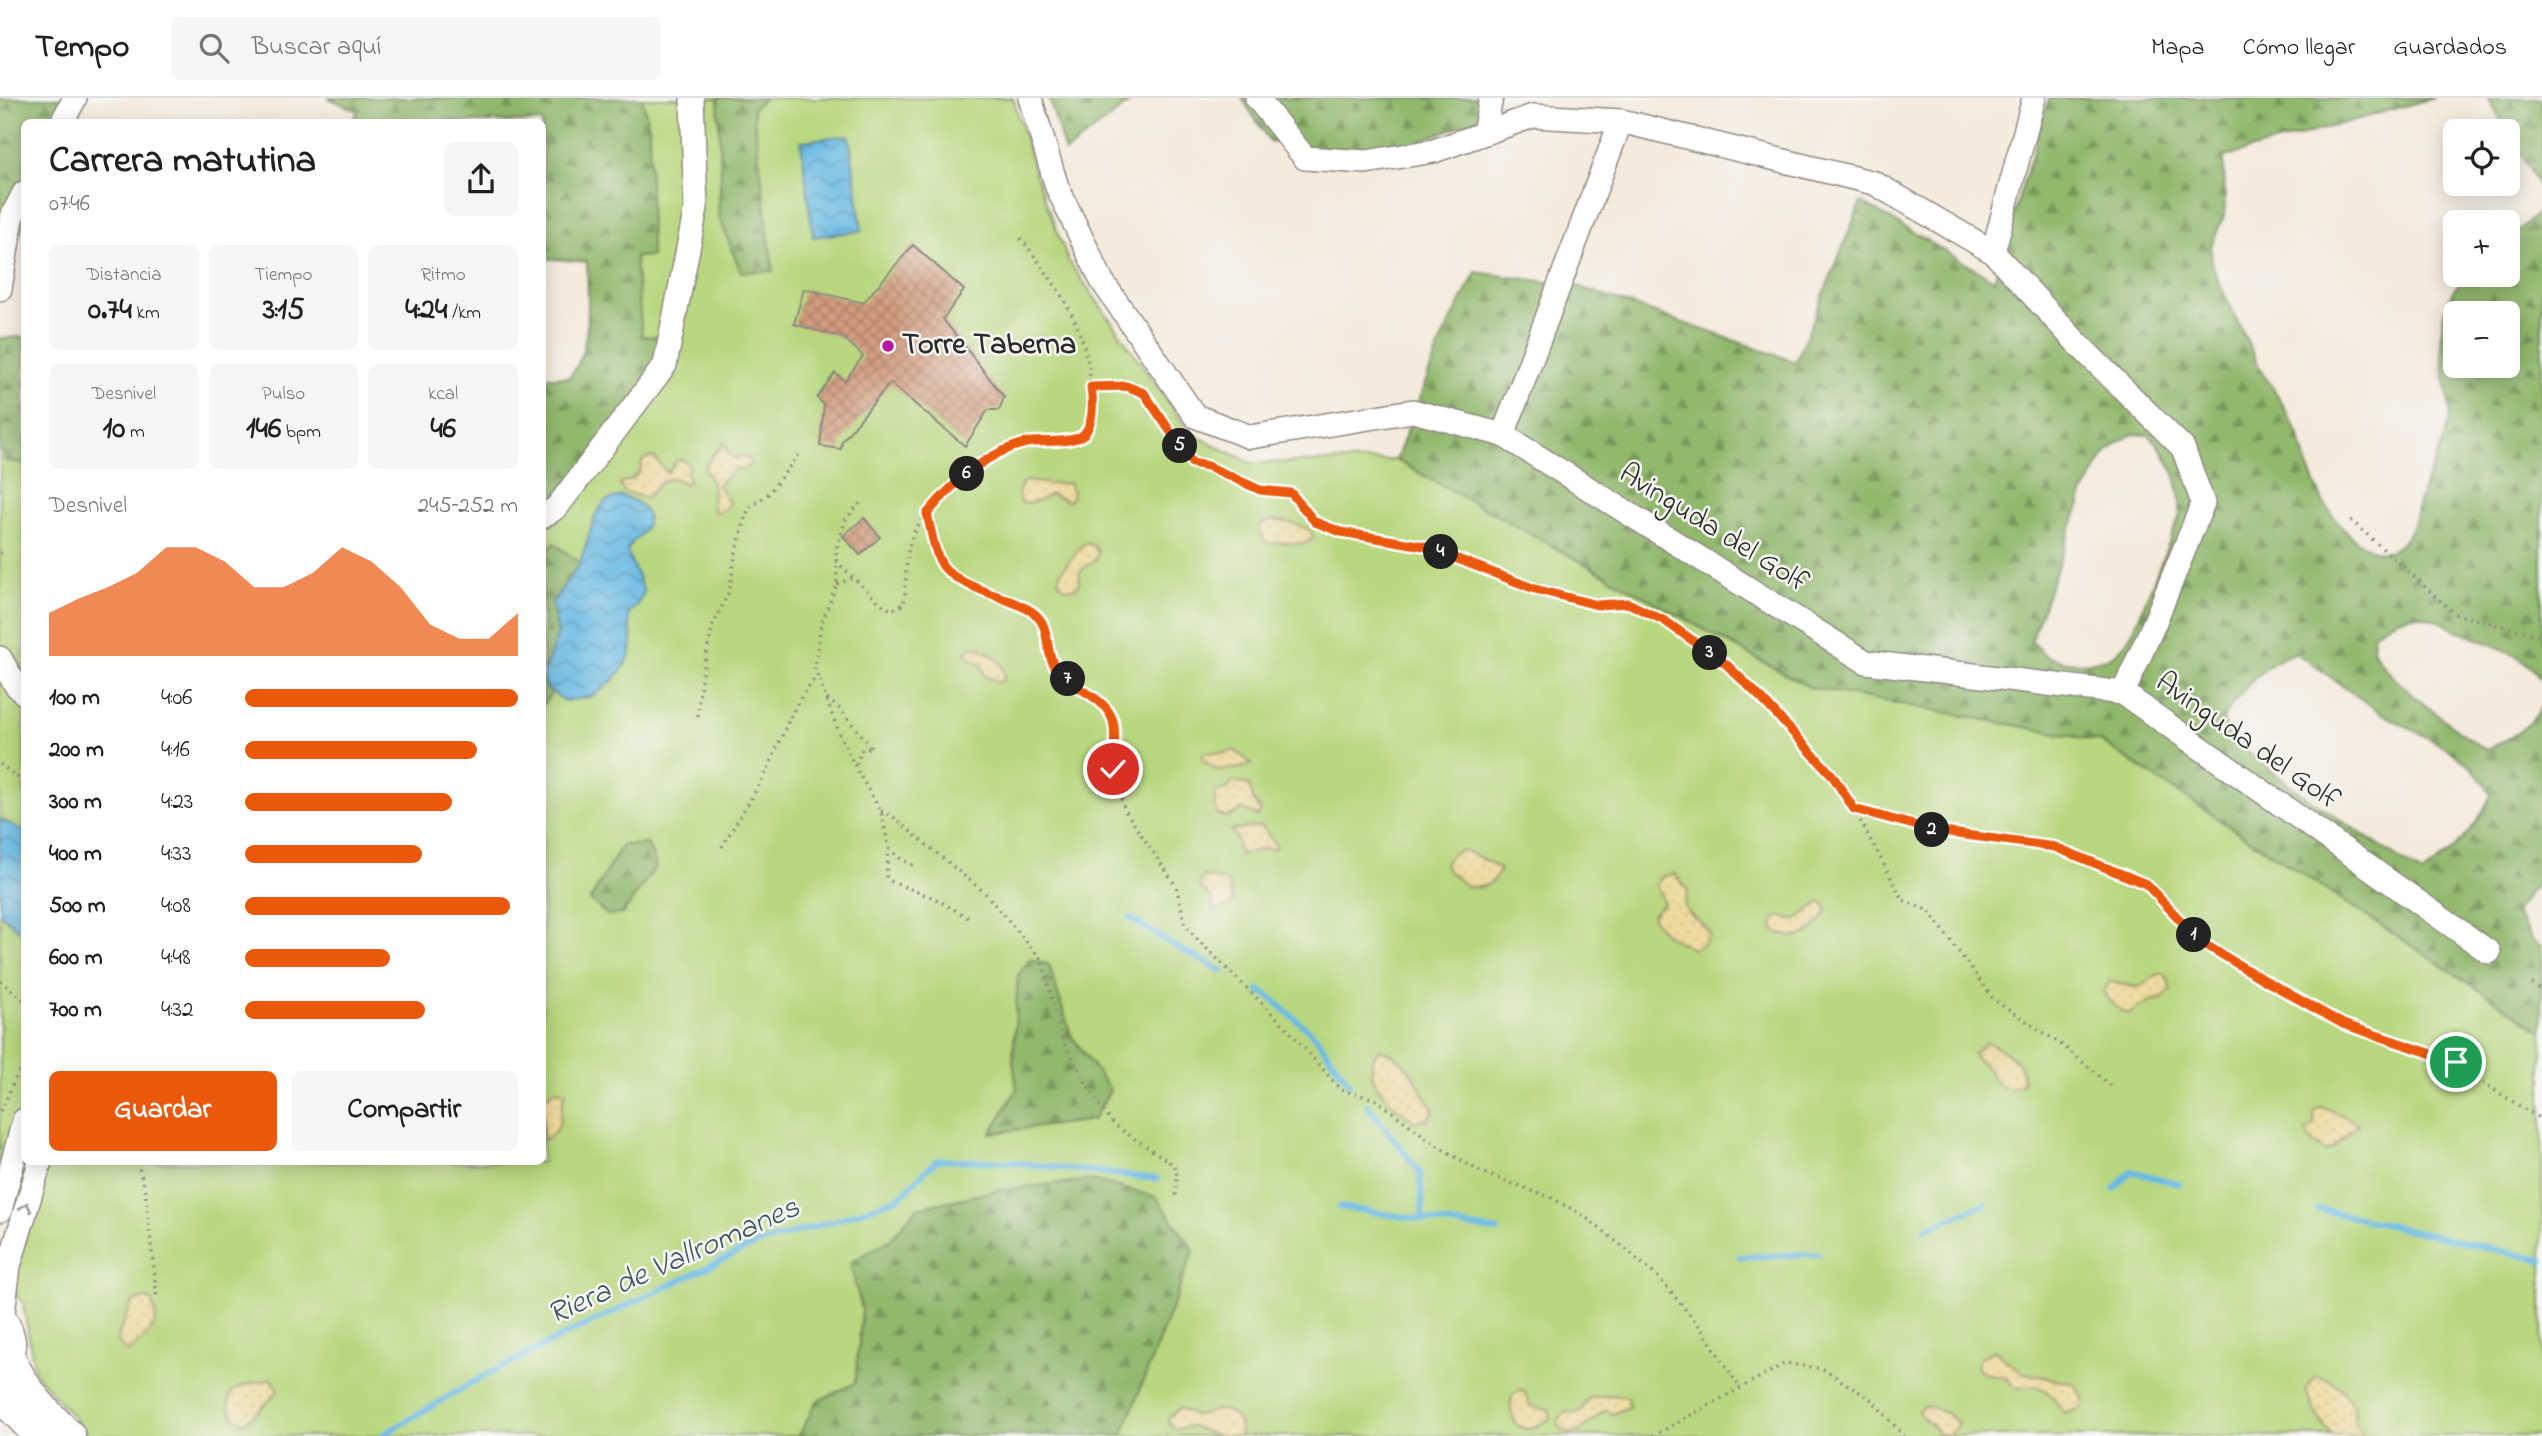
<!DOCTYPE html>
<html lang="es">
<meta charset="utf-8">
<style>
:root{--surface:#fff;--page:#f6f6f6;--text:#202124;--muted:#757577;--line:#e0e0e0;--accent:#ea580c}
body{margin:0;font-family:"Indie Flower",sans-serif;background:var(--page);color:var(--text);height:100vh;display:flex;flex-direction:column;font-size:26px;white-space:nowrap}
*{box-sizing:border-box;margin:0}
p{font-size:23px;color:var(--muted)}
.icon{flex:none;width:38px;height:38px;fill:none;stroke:currentColor;stroke-width:2;stroke-linecap:round;stroke-linejoin:round}
.map{position:relative;flex:1;overflow:hidden}
.sheet{position:absolute;left:21px;top:21px;width:525px;height:1046px;display:flex;flex-direction:column;background:var(--surface);border-radius:10px;box-shadow:0 4px 18px #0003}
.sheet>*{flex:none}
.buttons{position:absolute;left:2443px;top:21px;display:grid;gap:14px}
.buttons a{display:grid;place-items:center;width:77px;height:77px;border-radius:10px;background:var(--surface);box-shadow:0 4px 18px #0003;font-size:35px}
.pin{position:absolute;display:grid;place-items:center;width:60px;height:60px;color:#fff;margin:-30px;border:4px solid #fff;border-radius:50%;box-shadow:0 2px 7px #0007}
.km{position:absolute;width:35px;height:35px;margin:-18px;border-radius:50%;background:#222;color:#fff;font-size:19px;line-height:35px;text-align:center}
.round{display:grid;place-items:center;flex:none;width:74px;height:74px;border-radius:10px;background:var(--page)}
.overview{display:flex;align-items:center;justify-content:space-between;height:119px;padding:0 28px}
h1{font-size:38px;font-weight:700;line-height:52px}
.stats{display:grid;grid-template-columns:repeat(3,1fr);gap:10px;height:119px;padding:7px 28px}
.stats div{display:grid;align-content:center;border-radius:10px;background:var(--page);text-align:center}
.stats b{font-size:30px;font-weight:700}
.stats small{font-size:19px;font-weight:400}
.stats p{font-size:19px}
.chart{height:196px;padding:14px 28px}
.chart p{display:flex;justify-content:space-between}
.chart svg{width:100%;height:126px;margin-top:7px;fill:var(--accent);opacity:.7}
.button{display:flex;gap:14px;margin-top:auto;padding:14px 28px}
.button a{flex:1;height:80px;border-radius:10px;background:var(--accent);color:#fff;font-size:28px;font-weight:700;line-height:80px;text-align:center}
.button a+a{background:var(--page);color:var(--text)}
ul{padding:0 28px;list-style:none;font-size:23px}
li{display:grid;grid-template-columns:112px 84px 1fr;align-items:center;height:52px}
li i{height:18px;border-radius:9px;background:var(--accent)}
header{display:flex;align-items:center;gap:42px;box-sizing:border-box;height:98px;padding:0 35px;background:var(--surface);border-bottom:2px solid var(--line)}
header strong{font-size:33px}
nav{display:flex;gap:38px;margin-inline-start:auto;font-size:24px}
.search{width:490px;height:63px;background:var(--page);display:flex;align-items:center;gap:18px;box-sizing:border-box;padding:0 24px;border-radius:10px;color:var(--muted);font-size:26px}
.map>svg:first-child{display:block}
.green{fill:#b8d77e;stroke:#728154;stroke-width:2}
.forest{fill:url(#forest-firs);stroke:#5e724c;stroke-width:2;fill-rule:evenodd}
.sand{fill:url(#sand-dots);stroke:#8c8264;stroke-width:2}
.water{fill:url(#water-waves);stroke:#4a7287;stroke-width:2}
.lines{fill:none;stroke-linecap:round;stroke-linejoin:round}
.stream{stroke:#68b9e3;stroke-width:6}
.building{fill:url(#building-cross-hatch)}
.minor-casing{stroke:#908a83;stroke-width:26}
.secondary-casing{stroke:#908a83;stroke-width:35}
.path{stroke:#908a83;stroke-width:3.5;stroke-dasharray:2 5;stroke-linecap:butt}
.minor{stroke:#fff;stroke-width:23}
.secondary{stroke:#fff;stroke-width:32}
.oneway{stroke:#a0a0a0}
.route-casing{stroke:#fff;stroke-width:14}
.route{stroke:#ea580c;stroke-width:9}
.poi-dot{fill:#b5179e;stroke:#f6f6f2;stroke-width:2.5}
.labels{text-anchor:middle;dominant-baseline:central;stroke-width:5;stroke-linejoin:round;paint-order:stroke}
.poi-label{font-size:30px;font-weight:bold;fill:#2b2b2b;stroke:#f6f6f2;text-anchor:start}
.street-label{font-size:30px;fill:#2b2b2b;stroke:#f6f6f2}
.water-label{font-size:32px;font-style:italic;fill:#3d5662;stroke:#f6f6f2}
</style>
<header>
<strong>Tempo</strong>
<div class="search"><svg class="icon" aria-label="search" viewBox="0 0 24 24"><circle cx="10" cy="10" r="6"/><path d="M15 15l6 6"/></svg>Buscar aquí</div>
<nav><a>Mapa</a><a>Cómo llegar</a><a>Guardados</a></nav>
</header>
<div class="map">
<svg width="2542" height="1338" viewBox="0 0 2542 1338">
<defs>
<pattern id="forest-firs" width="22" height="20" patternUnits="userSpaceOnUse" patternTransform="scale(1.75)"><rect width="22" height="20" fill="#92b86d"/><path d="M5 1l3.5 6h-7zM16 11l3.5 6h-7z" fill="#77965a"/></pattern>
<pattern id="sand-dots" width="8" height="8" patternUnits="userSpaceOnUse" patternTransform="scale(1.75)"><rect width="8" height="8" fill="#eeda9e"/><path d="M2 2h.1M6 6h.1" fill="none" stroke="#cb8" stroke-width="1.8" stroke-linecap="round"/></pattern>
<pattern id="water-waves" width="16" height="10" patternUnits="userSpaceOnUse" patternTransform="scale(1.75)"><rect width="16" height="10" fill="#68b9e3"/><path d="M0 5q4-4 8 0t8 0" fill="none" stroke="#5697b8"/></pattern>
<pattern id="building-cross-hatch" width="8" height="8" patternUnits="userSpaceOnUse" patternTransform="scale(1.75)"><rect width="8" height="8" fill="#d39c7e"/><path d="M0 0l8 8M0 8l8-8" fill="none" stroke="#ab7f67"/></pattern>
</defs>
<rect width="100%" height="100%" fill="#f6f6f2"/>
<filter id="ink" filterUnits="userSpaceOnUse"><feTurbulence type="fractalNoise" baseFrequency=".0143" numOctaves="2"/><feDisplacementMap in="SourceGraphic" scale="14" xChannelSelector="R" yChannelSelector="G"/><feConvolveMatrix kernelMatrix="1 2 1 2 8 2 1 2 1" color-interpolation-filters="sRGB"/></filter>
<filter id="wash" filterUnits="userSpaceOnUse"><feTurbulence type="fractalNoise" baseFrequency=".00686" numOctaves="4" result="noise"/><feDisplacementMap in="SourceGraphic" scale="28" xChannelSelector="R" yChannelSelector="G"/><feGaussianBlur stdDeviation="1.57" result="paint"/><feColorMatrix in="noise" values="0 0 0 0 0 0 0 0 0 0 0 0 0 0 0 0 0 1.4 0 .05"/><feComposite in="paint" operator="in"/></filter>
<g filter="url(#wash)">
<rect width="100%" height="100%" fill="#f5eadb"/>
<path class="green" d="M596,0H1013L1036,78L1068,162L1190,335L1251,365L1396,362L1809,589L2099,643L2542,933V1338H89L35,1275L23,1205L11,1191L47,1064H542L543,404L637,287Z
M0,314L5,363L24,365V997L0,1087Z"/>
<path class="forest" d="M0,0H75L65,24H24V126L0,187Z
M328,0H642L649,29L651,158L635,159L642,238L662,239V268L553,407H543V279H569C593,253 588,198 587,164L543,160L542,24H352L358,13Z
M718,0H765L753,10L773,173L741,174L718,116L721,76Z
M1049,0H1136L1065,54Z
M1242,0H1487L1483,19L1409,47L1329,51L1270,44Z
M2049,0H2433L2224,59L2225,115L2211,148L2212,165L2218,182L2262,275L2273,289L2298,335L2307,366L2323,404L2343,431L2358,444L2373,452L2390,454C2417,435 2412,423 2422,395C2431,369 2445,347 2449,319C2451,307 2447,294 2445,282C2440,246 2436,202 2467,177H2508V142L2542,111V583C2525,554 2492,548 2463,535C2448,529 2435,518 2418,517C2400,517 2386,526 2372,536C2373,540 2372,547 2374,552C2382,579 2461,635 2486,652C2510,641 2529,631 2542,607V779L2515,814L2534,844L2542,849V933L2100,643L1809,589L1396,362L1442,241L1476,174L1577,188L1796,264L1861,104L1994,182ZM2455,215H2508V268H2455ZM2133,336L2149,337C2170,358 2182,387 2180,417L2135,529C2130,538 2125,548 2116,555C2098,568 2066,567 2047,558C2041,554 2036,548 2031,543L2084,394L2104,358L2117,345ZM2295,555C2326,574 2354,598 2385,617C2423,639 2472,655 2491,697C2477,731 2451,755 2422,776L2300,695L2254,659L2228,638L2223,621C2239,594 2265,564 2295,555Z
M2488,0H2542V93Z
M24,239V365L5,363L4,353L0,354V240Z
M554,445L580,465L552,505L558,536L543,576L546,591L552,594L543,607L542,458Z
M648,746L656,768L623,816L607,817L590,802L622,747Z
M1030,861L1049,867L1071,937L1110,992L1093,1022L991,1035L1017,991L1013,963L1018,877Z
M1092,1082L1156,1099L1194,1152L1122,1338H799L816,1304L855,1285L862,1212L850,1165L891,1141L917,1110L1000,1092Z"/>
<path class="sand" d="M722,345L726,346L728,356L736,360L740,357L749,360L750,368L743,372L735,371L718,387L730,406L719,414L713,413L712,385L704,370L716,353L721,351Z
M654,359L667,375L677,362H683L689,367L687,375L689,383L684,386C669,372 656,388 647,400L624,394L619,385L630,382L640,374L642,363L647,360Z
M1027,383L1052,386L1069,385L1073,395L1071,402L1067,403L1050,396C1041,402 1032,408 1021,404L1018,396L1022,385Z
M1269,422C1281,422 1302,427 1311,433L1313,441C1297,452 1286,440 1268,446C1262,441 1259,436 1260,427Z
M1086,445L1094,448L1098,454L1096,461L1080,473L1079,486L1076,490H1064L1058,483L1061,474L1082,447Z
M972,548C989,553 1009,564 1003,583L998,584L985,578L981,566L970,560L966,554Z
M1234,652L1252,666C1240,673 1231,670 1217,672L1203,663V656C1214,650 1220,660 1234,652Z
M1233,684L1249,687L1254,704L1261,712L1258,718L1242,712L1227,719L1218,717L1215,708V693L1226,692Z
M1262,728L1276,748L1273,752L1266,750L1239,757L1236,739L1231,732Z
M1462,752C1470,754 1494,766 1500,772C1494,786 1482,791 1468,789L1448,773L1445,766L1452,756Z
M1675,776L1688,792L1684,808C1691,819 1703,824 1710,836L1702,847L1693,851C1675,841 1660,837 1652,817L1664,805L1656,787L1663,778Z
M1204,778L1228,784L1233,803L1231,807L1214,813L1212,800L1201,791L1200,785Z
M1820,804L1826,807L1827,814C1814,834 1800,847 1775,833L1773,827L1775,821L1782,818L1796,822Z
M2161,875L2166,877L2171,892L2162,901L2152,902L2129,916L2121,913L2103,895L2110,883C2120,883 2131,892 2140,888C2148,885 2153,878 2161,875Z
M1986,944C2006,953 2026,963 2022,987C1994,998 1998,980 1985,968C1980,963 1976,962 1973,955Z
M1379,951C1410,958 1417,989 1434,1012L1427,1022L1413,1023C1392,1007 1356,979 1379,951Z
M555,992L566,994C556,1016 568,1030 543,1042V1000Z
M2319,1009C2329,1010 2349,1020 2358,1026L2334,1050L2325,1054L2309,1040L2306,1033C2315,1029 2315,1025 2314,1015Z
M143,1201L151,1202C153,1209 158,1218 155,1225C151,1235 135,1250 126,1254L118,1243L119,1235L132,1204Z
M1994,1252L2021,1274L2075,1286L2083,1300L2082,1310L2065,1315C2055,1305 2050,1289 2034,1289C2028,1288 2022,1290 2015,1290L2005,1279L1983,1275L1977,1270L1979,1261Z
M2315,1278L2329,1282L2342,1291L2355,1311L2354,1323L2363,1338H2332L2317,1317L2306,1293Z
M271,1281L278,1293C271,1301 250,1323 242,1325C235,1320 229,1315 229,1306C227,1285 257,1286 271,1281Z
M1521,1293L1525,1294L1530,1308L1550,1312V1321C1544,1324 1536,1330 1529,1331C1511,1332 1508,1309 1513,1296Z
M1609,1297L1628,1299L1629,1309L1612,1316L1606,1312L1578,1334L1569,1335L1559,1329V1320L1566,1314L1577,1315L1583,1311L1584,1306L1590,1300Z
M1923,1308C1935,1308 1950,1316 1958,1325L1954,1333L1948,1337L1938,1336C1933,1325 1922,1323 1918,1312Z
M1179,1310C1184,1312 1190,1316 1195,1317C1203,1318 1210,1312 1218,1312C1233,1312 1243,1323 1239,1338H1218L1193,1329L1174,1331L1169,1325V1320Z"/>
<path class="water" d="M849,37L862,133L813,139L801,43Z
M621,398C639,403 657,415 642,435C636,442 630,445 627,453L644,494L637,508L629,515C628,526 633,537 632,547C631,566 610,589 593,597C585,601 574,601 565,603L547,591L543,576L558,536L552,505L580,465L595,418L605,403Z
M0,721L24,733V837L0,815Z"/>
<g class="lines">
<path class="stream" d="M1130,820L1176,849L1222,873
M1258,892L1269,898L1315,938L1350,986
M1367,1007L1420,1074L1423,1122
M2114,1091L2131,1073L2179,1086
M1339,1109L1498,1133
M2318,1111L2542,1162
M1925,1131L1985,1106
M1740,1159L1818,1156
M381,1338L475,1283L565,1237L754,1147L837,1122L898,1100L937,1062L1010,1064L1157,1081"/>
</g>
<g id="blocks">
<path class="building" d="M913,147L964,192L943,221L1004,299L999,312H988L965,348L890,285L842,343L841,351L820,348L824,307L817,300L835,275L845,283L863,258L844,240L794,226L804,191L863,205Z
M864,420L880,439L860,457L843,438Z"/>
</g>
</g>
<g filter="url(#ink)">
<use href="#blocks" fill-opacity="0" stroke="#908a83" stroke-width="2"/>
<g class="lines">
<g class="minor-casing">
<path id="minor" d="M1030,0L1057,89L1102,183L1195,318L1250,339L1413,313L1503,337L1866,564L2123,595L2489,854
M1257,0L1305,60L1366,64L1434,53L1533,18L1621,23L1874,85L1993,154L2078,246L2183,350L2203,405L2154,526L2123,595
M62,24L75,0
M1484,35L1491,0
M1993,154L2034,0
M0,191L12,118L24,95
M1503,337L1621,23
M542,419L557,409L665,267L696,110L692,0
M0,560L15,586L24,595
M0,1112L24,1022
M2,1223L9,1168L40,1064"/>
</g>
<g class="secondary-casing">
<path id="secondary" d="M0,1221C12,1238 13,1260 1,1277
M9,1260C23,1292 44,1314 69,1338
M0,1302L12,1309L41,1338"/>
</g>
<path class="path" d="M1091,289L1126,288L1144,295L1192,365L1208,368L1260,392L1291,395L1315,424L1341,434L1424,448L1535,491L1597,507L1628,505L1665,523L1726,566L1764,602L1832,677L1854,711L1903,802L1929,813L1994,902L2065,949L2112,989
M860,405L846,421L836,451L837,486L821,526L815,571L839,635L859,676L881,713L889,750L886,778L892,784L934,800L972,822
M927,416L940,464L947,474L965,486L998,497L1033,514L1045,526L1053,566L1077,591L1103,606L1113,623V671L1124,711L1176,788L1185,825L1195,839L1287,930L1341,992L1375,1001L1436,1047L1481,1074L1552,1100L1584,1118L1622,1148L1658,1179L1701,1230L1740,1290
M2351,422L2455,516L2542,538
M0,455L6,457
M836,463L879,504L891,512L904,506C906,488 905,454 913,437C930,400 986,354 1026,345C1041,342 1074,346 1084,336C1092,328 1091,316 1091,306C1093,235 1060,191 1019,138
M837,486L853,480
M827,601L840,611L872,650L862,651L856,667
M698,618L701,581L712,530L730,491L735,458L748,411L768,396L801,354
M0,666L24,684
M1854,711L1936,733L2055,749L2146,786L2201,844L2259,879L2343,926L2456,964L2496,993L2542,1022
M881,713L892,718L985,795L1042,862L1063,944L1100,1008L1114,1027L1174,1067L1177,1077L1176,1098
M722,749C737,722 756,695 769,668C784,635 792,606 818,577
M889,750L902,762L915,768
M0,883L24,902
M2532,886L2542,893
M0,1013C10,998 12,980 24,968
M137,1064L145,1090L157,1200
M1653,1338L1786,1265L1823,1271L1872,1302L1904,1338"/>
<use href="#minor" class="minor"/>
<use href="#secondary" class="secondary"/>
</g>
<defs><path id="oneway-chevron" d="M-2-3.5L2.5 0L-2 3.5" fill="none" stroke-width="1.6" stroke-linecap="round" stroke-linejoin="round" transform="scale(1.75)"/></defs>
<use class="oneway" href="#oneway-chevron" transform="translate(26 1109) rotate(-74)"/>
</g>
<g class="lines" filter="url(#ink)">
<g class="route-casing">
<path id="route" d="M1113,671C1113,657 1117,637 1113,623C1105,595 1065,591 1053,565C1044,546 1051,526 1031,513C1007,498 951,488 940,463C933,449 931,431 927,416C952,386 987,354 1026,345C1041,342 1075,346 1084,336C1094,325 1093,303 1091,289L1126,288L1144,295L1192,365L1208,368L1260,392L1291,395L1315,424L1341,434L1424,448L1535,491L1597,507L1628,505L1665,523L1726,566L1763,602L1832,677L1854,711L1936,733L2055,749L2146,786L2201,844L2259,879L2343,926L2456,964"/>
</g>
<use href="#route" class="route"/>
</g>
<circle class="poi-dot" cx="888" cy="248" r="7"/>
<g class="labels">
<g class="poi-label">
<text x="902" y="248">Torre Taberna</text>
</g>
<g class="street-label">
<text transform="translate(1713 431) rotate(32)">Avinguda del Golf</text>
<text transform="translate(2247 644) rotate(35)">Avinguda del Golf</text>
</g>
<g class="water-label">
<text transform="translate(674 1164) rotate(-24)">Riera de Vallromanes</text>
</g>
</g>
</svg>
<div class="buttons">
<a><svg class="icon" aria-label="locate" viewBox="0 0 24 24"><circle cx="12" cy="12" r="6"/><path d="M12 2v4M12 18v4M2 12h4M18 12h4"/></svg></a>
<a>+</a>
<a>−</a>
</div>
<div class="pin" style="left:2456px;top:964px;background:#1e9e55"><svg class="icon" aria-label="arrive" viewBox="0 0 24 24"><path d="M6 21V4h12l-3 4 3 4H6"/></svg></div>
<div class="pin" style="left:1113px;top:671px;background:#d93025"><svg class="icon" aria-label="check" viewBox="0 0 24 24"><path d="M5 12l5 5 9-10"/></svg></div>
<b class="km" style="left:2194px;top:837px">1</b>
<b class="km" style="left:1932px;top:732px">2</b>
<b class="km" style="left:1710px;top:555px">3</b>
<b class="km" style="left:1441px;top:454px">4</b>
<b class="km" style="left:1180px;top:348px">5</b>
<b class="km" style="left:967px;top:376px">6</b>
<b class="km" style="left:1068px;top:581px">7</b>
<section class="sheet">
<div class="overview"><div><h1>Carrera matutina</h1><p>07:46</p></div><a class="round"><svg class="icon" aria-label="share" viewBox="0 0 24 24"><path d="M12 15V3M7 8l5-5 5 5M5 13v7h14v-7"/></svg></a></div>
<div class="stats">
<div><p>Distancia</p><b>0.74<small> km</small></b></div>
<div><p>Tiempo</p><b>3:15</b></div>
<div><p>Ritmo</p><b>4:24<small> /km</small></b></div>
</div>
<div class="stats">
<div><p>Desnivel</p><b>10<small> m</small></b></div>
<div><p>Pulso</p><b>146<small> bpm</small></b></div>
<div><p>kcal</p><b>46</b></div>
</div>
<div class="chart"><p><span>Desnivel</span>245–252 m</p>
<svg viewBox="0 0 160 44" preserveAspectRatio="none"><path d="M0 44V29L10 24L20 20L30 15L40 6L50 6L60 11L70 20L80 20L90 15L100 6L110 11L120 20L130 33L140 38L150 38L160 29V44z"/></svg>
</div>
<ul>
<li><b>100 m</b>4:06<i style="width:100%"></i></li>
<li><b>200 m</b>4:16<i style="width:85%"></i></li>
<li><b>300 m</b>4:23<i style="width:76%"></i></li>
<li><b>400 m</b>4:33<i style="width:65%"></i></li>
<li><b>500 m</b>4:08<i style="width:97%"></i></li>
<li><b>600 m</b>4:48<i style="width:53%"></i></li>
<li><b>700 m</b>4:32<i style="width:66%"></i></li>
</ul>
<div class="button"><a>Guardar</a><a>Compartir</a></div>
</section>
</div>
